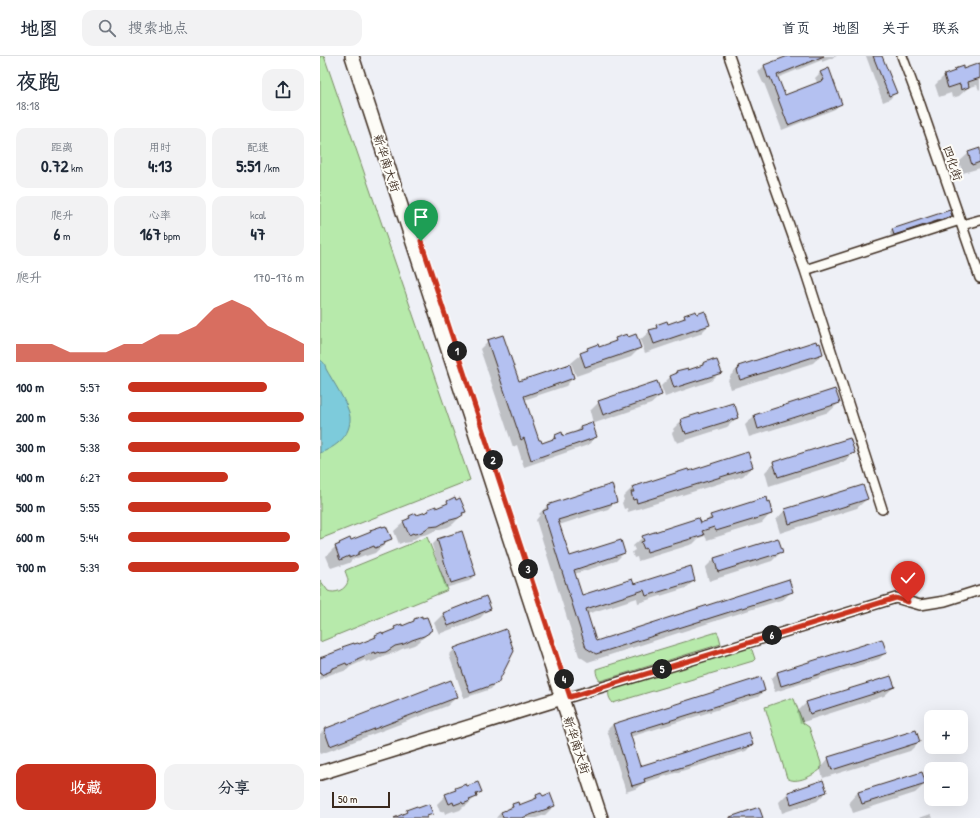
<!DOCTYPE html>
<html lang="zh">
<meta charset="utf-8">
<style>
:root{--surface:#fff;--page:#f2f2f3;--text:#1f2937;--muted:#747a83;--line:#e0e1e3;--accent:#c8321e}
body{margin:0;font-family:"Patrick Hand","LXGW WenKai TC",sans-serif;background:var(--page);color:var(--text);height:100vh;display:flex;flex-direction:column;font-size:15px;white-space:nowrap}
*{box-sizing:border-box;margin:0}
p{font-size:13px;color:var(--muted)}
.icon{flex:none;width:22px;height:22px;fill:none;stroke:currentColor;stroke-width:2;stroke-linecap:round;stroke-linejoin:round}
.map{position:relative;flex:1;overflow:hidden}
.sheet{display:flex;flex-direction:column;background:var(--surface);width:320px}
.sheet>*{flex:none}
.tools{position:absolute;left:604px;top:654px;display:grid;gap:8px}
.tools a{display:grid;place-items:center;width:44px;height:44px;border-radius:8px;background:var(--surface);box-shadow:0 4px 16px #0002;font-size:20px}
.scale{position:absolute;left:12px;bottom:10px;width:58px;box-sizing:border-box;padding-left:4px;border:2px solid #3b2a1e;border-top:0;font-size:11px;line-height:14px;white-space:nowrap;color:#3b2a1e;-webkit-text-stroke:3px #fdfcf7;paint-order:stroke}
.pin{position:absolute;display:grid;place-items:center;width:34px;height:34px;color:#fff;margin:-41px -17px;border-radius:50% 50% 50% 0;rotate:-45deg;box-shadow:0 0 4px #0007}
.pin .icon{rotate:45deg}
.km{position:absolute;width:20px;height:20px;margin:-10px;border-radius:50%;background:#222;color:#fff;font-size:11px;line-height:20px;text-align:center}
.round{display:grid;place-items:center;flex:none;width:42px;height:42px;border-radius:12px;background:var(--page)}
.overview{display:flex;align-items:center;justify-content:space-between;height:68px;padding:0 16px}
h1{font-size:22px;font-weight:800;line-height:30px}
.metrics{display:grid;grid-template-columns:repeat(3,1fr);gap:6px;height:68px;padding:4px 16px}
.metrics div{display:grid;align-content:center;border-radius:10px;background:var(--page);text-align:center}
.metrics b{font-size:17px;font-weight:800}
.metrics small{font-size:11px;font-weight:400}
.metrics p{font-size:11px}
.chart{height:112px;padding:8px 16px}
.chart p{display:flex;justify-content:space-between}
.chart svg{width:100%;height:72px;margin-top:4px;fill:var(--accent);opacity:.7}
.primary-button{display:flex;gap:8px;margin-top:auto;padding:8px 16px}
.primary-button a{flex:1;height:46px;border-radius:12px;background:var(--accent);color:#fff;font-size:16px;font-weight:800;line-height:46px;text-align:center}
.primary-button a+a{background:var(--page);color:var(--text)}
ul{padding:0 16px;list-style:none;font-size:13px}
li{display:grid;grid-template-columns:64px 48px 1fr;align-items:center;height:30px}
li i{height:10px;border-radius:5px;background:var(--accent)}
header{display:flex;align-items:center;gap:24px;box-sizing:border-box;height:56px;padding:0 20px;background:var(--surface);border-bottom:1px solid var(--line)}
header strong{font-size:19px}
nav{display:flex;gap:22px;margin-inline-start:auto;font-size:14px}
.search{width:280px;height:36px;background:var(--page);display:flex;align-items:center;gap:10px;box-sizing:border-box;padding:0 14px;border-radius:12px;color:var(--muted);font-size:15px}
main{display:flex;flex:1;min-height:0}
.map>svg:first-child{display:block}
.green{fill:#b7eaab;stroke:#798a64}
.water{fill:#7dcbdb;stroke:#638b8f}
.shadow{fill:#0003}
.building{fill:#b4c1f1;stroke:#3b2a1e}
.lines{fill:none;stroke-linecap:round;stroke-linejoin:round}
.street-casing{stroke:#3b2a1e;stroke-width:12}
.secondary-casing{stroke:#3b2a1e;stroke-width:16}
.street{stroke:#fdfcf7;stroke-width:9}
.secondary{stroke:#fdfcf7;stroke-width:13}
.route-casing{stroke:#fff;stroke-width:8}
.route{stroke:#c8321e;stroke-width:5}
.labels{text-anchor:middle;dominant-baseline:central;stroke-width:4;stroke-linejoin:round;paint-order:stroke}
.street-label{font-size:12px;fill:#3b2a1e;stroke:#fdfcf7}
</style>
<header>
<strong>地图</strong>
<div class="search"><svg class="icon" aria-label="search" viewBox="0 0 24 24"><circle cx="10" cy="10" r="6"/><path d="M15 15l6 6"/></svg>搜索地点</div>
<nav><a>首页</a><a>地图</a><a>关于</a><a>联系</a></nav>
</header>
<main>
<section class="sheet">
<div class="overview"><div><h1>夜跑</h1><p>18:18</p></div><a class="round"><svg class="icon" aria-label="share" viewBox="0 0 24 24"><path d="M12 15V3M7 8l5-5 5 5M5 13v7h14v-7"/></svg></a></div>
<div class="metrics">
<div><p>距离</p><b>0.72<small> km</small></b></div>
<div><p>用时</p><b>4:13</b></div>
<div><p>配速</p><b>5:51<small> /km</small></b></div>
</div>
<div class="metrics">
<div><p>爬升</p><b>6<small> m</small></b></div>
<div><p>心率</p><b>167<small> bpm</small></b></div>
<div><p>kcal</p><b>47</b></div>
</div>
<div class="chart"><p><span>爬升</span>170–176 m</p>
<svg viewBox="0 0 160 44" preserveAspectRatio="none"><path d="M0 44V33L10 33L20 33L30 38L40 38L50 38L60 33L70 33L80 27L90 27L100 22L110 11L120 6L130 11L140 22L150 27L160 33V44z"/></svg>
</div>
<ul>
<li><b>100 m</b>5:57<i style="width:79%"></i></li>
<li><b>200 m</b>5:36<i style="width:100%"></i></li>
<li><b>300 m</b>5:38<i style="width:98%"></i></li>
<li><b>400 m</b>6:27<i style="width:57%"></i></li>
<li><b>500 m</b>5:55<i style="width:81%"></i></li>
<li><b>600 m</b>5:44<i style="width:92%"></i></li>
<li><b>700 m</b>5:39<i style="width:97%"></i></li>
</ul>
<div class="primary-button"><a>收藏</a><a>分享</a></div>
</section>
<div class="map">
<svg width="660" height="762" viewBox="0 0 660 762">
<rect width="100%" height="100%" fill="#eef0f6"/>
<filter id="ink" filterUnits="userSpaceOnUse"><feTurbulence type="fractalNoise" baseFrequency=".025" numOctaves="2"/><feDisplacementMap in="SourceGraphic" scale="8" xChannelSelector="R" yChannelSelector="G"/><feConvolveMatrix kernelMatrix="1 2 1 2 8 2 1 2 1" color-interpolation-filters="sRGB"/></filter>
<g filter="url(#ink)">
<path class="green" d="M0,0H4L150,424L0,483Z
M107,481L128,534L0,586V524L8,535C15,538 26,534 28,525C28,522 26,518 25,515L26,514Z
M397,576L399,580L401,588L280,625C277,621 276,618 276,613Z
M429,591L432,594L435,603L433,605L293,647C289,643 288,639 289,634Z
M471,642L474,643L483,667L489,671L501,707V713C494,719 476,729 467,722L445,651Z"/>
<path class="water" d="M0,304C4,306 5,308 6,313C12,324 29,349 30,361C31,380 16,391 0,397Z"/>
<path class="shadow" d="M471,0H517L502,6V4L457,22L465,41L498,28L495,22L501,16L521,47L515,53L462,74L444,27H443L438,16L444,10Z
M546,0H561L575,37L570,43L563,46Z
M660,9V33L659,34L657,29L648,32L639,40L632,42L631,37L619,41L615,29L624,20L631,18L635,14H643Z
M660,93V112L643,117L639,106L649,97Z
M631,160L628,163L571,181L570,176L572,174Z
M365,260L389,269L380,278L325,297L320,284L330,275L332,274L337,270L347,269L360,265Z
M308,282L320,292L311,301L256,320L251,307L268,293L278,292L291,288L296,283Z
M168,285L198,326L253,322L246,330L204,344L218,386L221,388L229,386L235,380L241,378L242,381L255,377L261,371L273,367L270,355L279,346L341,339L331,348L272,368L276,381L268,389L204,411L197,389L193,391L160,293Z
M502,298L493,307L411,333L408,324L410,322V320L419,311Z
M383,307L400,316L391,325L345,341L341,330L351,320L354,319L357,316L368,315L380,311Z
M515,334L519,347L509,356L429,381L425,369L434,360Z
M417,362L407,371L357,387L356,384L355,385L352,377L354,375L353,373L362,364Z
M534,396L524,406L449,430L445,416L454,407Z
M432,411L423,420L308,456L307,452L304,453L302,447L304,444L303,441L312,432Z
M543,430L547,443L537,452L460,477L456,464L465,454Z
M296,445L288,453L239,469L249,501L304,497L296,505L254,518L261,541L313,530L374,525L366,532L318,547L317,542L267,558L276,586L472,535L464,543L268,606L259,600L216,464L220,459L219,458L227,450Z
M128,446L145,456L133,468L128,471L116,474L108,478L99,480L90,486L84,487V486L79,488L74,475L84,466L89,461L96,459L97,461L104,458L109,453H116L124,450Z
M450,454L451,457L442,467L387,484L385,480L379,482L373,488L318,505L317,501L314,502L312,496L315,494L313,490L323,481L379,468L384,467L391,460Z
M51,475L70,483L61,492L58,494L55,497L46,500L45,499L32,504L29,507L20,510V509L11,512L6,500L19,487L30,483V485L48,478Z
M118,483L155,519L149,525L125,532L112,489Z
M461,496L452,505L389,525L385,512L394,503Z
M170,552L160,562L119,578L114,567L123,558Z
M94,564L111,574L99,586L94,589L82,593L74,597L65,599L56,604L51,606L50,604L46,606L45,604L30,611L27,614L18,617L17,616L4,621L0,624V601L2,600V602L20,595L23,592L38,589L51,584L55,580L62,577L63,579L70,576L75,572H82L90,568Z
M135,593L177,626L171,633L144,642L129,599Z
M565,597L559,603L455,636L451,623L457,617Z
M574,631L564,640L480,667L477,656L486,647Z
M444,635L438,641L310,681L320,711L432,689L426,695L323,727L318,732L306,736L287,674L293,668Z
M137,641L127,650L1,698L0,695V678L5,673Z
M599,686L590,695L503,722L500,712L509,702Z
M502,726L506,736L497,745L462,757L459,746L468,737Z
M605,728L595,737L533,757L529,746L538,736Z
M136,733L161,736L146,750L143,751L140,754L134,756L133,755L125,758L124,755L120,756L117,748L126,739L132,737Z
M216,740L234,750L225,759L216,762H176L181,756L187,754L192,749L197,747L199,750L211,746Z
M611,758L613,762H599Z"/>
<path class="building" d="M468,0H504L457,19L465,39L504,24L500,16L509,12L522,48L468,69L450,21L448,22L444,9Z
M553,0H562L577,37L569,40Z
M660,7V22L648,26L649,31L641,34L640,28L628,32L624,19L635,15L634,13L643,10V13Z
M660,92V106L652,109L648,96Z
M630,154L632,160L574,179L572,173Z
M376,255L377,258L385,255L390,269L334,288L329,274L337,272L336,269L347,265L348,268L365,262L364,259Z
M307,278L308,281L316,278L321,292L265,311L260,297L268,294L267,292L278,288L279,291L296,285L295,282Z
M183,279L199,325L250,308L254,322L204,340L219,384H221L222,387L236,382L235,379L242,376L243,380L262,374L260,370L272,366L277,381L211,404L204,382L201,384L167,284Z
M496,285L497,288L500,287L503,298L420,324L417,314L419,313L418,310Z
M393,303V305L397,304L402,317L354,332L350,320L357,317L356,315L368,312V314L383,309V307Z
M337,325L342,339L283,359L278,345Z
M515,333L520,347L438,373L434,359Z
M413,347L414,350L415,349L418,359H417L418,362L366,378L365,375L364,376L361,367L362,366L361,363Z
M530,382L535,397L458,421L453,406Z
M428,396L433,411L317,447L316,443L313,444L311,436H314L312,431L368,413L369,415Z
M292,428L297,446L238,464L250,500L301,484L305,497L254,514L262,539L312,523L314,528L371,510L375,525L326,540L324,534L266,553L276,585L469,523L473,536L276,598L266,592L223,455L228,453L227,449Z
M543,429L548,443L469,468L465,453Z
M135,441L136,444L140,442L146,456L142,457L143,459L138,462L127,465L118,470L109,471L100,477L94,478L93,477L89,479L83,465L90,462L89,460L96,457L97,459L109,455L108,453L116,450V452L128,447L127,445Z
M447,441L448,446L450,445L452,453H451L452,458L396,475L394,471L382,475L384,479L327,496L326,492L324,493L321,486L324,485L322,480L378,462L380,467L392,463L390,459Z
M62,470V471L66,470L72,483L64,486L65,488L55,492L54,490L39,496V498L29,502V500L20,504L15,490L20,488L19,487L30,482L31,484L51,476L50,474Z
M142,475L156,519L131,527L117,483Z
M458,482L463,496L398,516L394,502Z
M166,540L171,553L128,570L123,557Z
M102,560V562L107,561L112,574L109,576V577L104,580L92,584L84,588L75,590L66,596L60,597L59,596L55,598L54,596L37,603V605L27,609L26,607L11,613V615L1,619L0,615V602L23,593L22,591L34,587V588L38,587L39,588L56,581L55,579L62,576L63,578L75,573L74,571L82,568V570L94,565V563Z
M186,573L194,595L178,627L150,637L134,592Z
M562,583L567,597L461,630L457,616Z
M571,620L575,631L490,658L486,646Z
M441,621L445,635L310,677L320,710L429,676L433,689L324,723L325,726L312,730L293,668Z
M131,624L138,641L10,690L4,673Z
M596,674L600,686L512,714L508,701Z
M602,716L606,728L542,748L538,736Z
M503,724L507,736L471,748L468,736Z
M158,726L162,736L156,738L157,741L149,744L150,745L143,748L142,746L134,749L133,746L129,748L125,738L136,734L135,732L146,728L147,730Z
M221,737L223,740L230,737L235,750L202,762H183L181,756L193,751L192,748L198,746L199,749L217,742L216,739Z
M109,748L113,758L107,760V762H74L87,756L86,754L97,750L98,752Z
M439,751L443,762H410V761Z"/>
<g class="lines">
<g class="street-casing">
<path id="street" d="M409,0L485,214L562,453
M582,0L600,48L660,222
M642,169L660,164
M485,214L640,164
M250,641L576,542L600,549L625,545L660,534"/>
</g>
<g class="secondary-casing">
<path id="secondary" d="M32,0L281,762
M0,717L242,642"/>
</g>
<use href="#street" class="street"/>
<use href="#secondary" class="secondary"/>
</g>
</g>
<g class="lines" filter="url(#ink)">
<g class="route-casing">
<path id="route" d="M101,185L250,641L576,542L588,546"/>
</g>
<use href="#route" class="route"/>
</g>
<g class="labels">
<g class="street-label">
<text transform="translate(67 107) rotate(72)">新华南大街</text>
<text transform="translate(633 107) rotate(71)">四化街</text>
<text transform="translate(257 689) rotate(72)">新华南大街</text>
</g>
</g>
</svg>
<div class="tools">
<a>+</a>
<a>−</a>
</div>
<div class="scale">50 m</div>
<div class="pin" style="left:101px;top:185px;background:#1e9e55"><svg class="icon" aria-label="arrive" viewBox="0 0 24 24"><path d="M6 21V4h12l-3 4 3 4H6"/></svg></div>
<div class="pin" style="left:588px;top:546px;background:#d93025"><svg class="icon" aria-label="check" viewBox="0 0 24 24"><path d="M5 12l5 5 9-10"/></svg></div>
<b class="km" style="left:137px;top:295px">1</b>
<b class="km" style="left:173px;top:404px">2</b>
<b class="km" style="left:208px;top:513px">3</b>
<b class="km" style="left:244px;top:623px">4</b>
<b class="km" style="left:342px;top:613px">5</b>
<b class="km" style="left:452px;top:579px">6</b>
</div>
</main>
